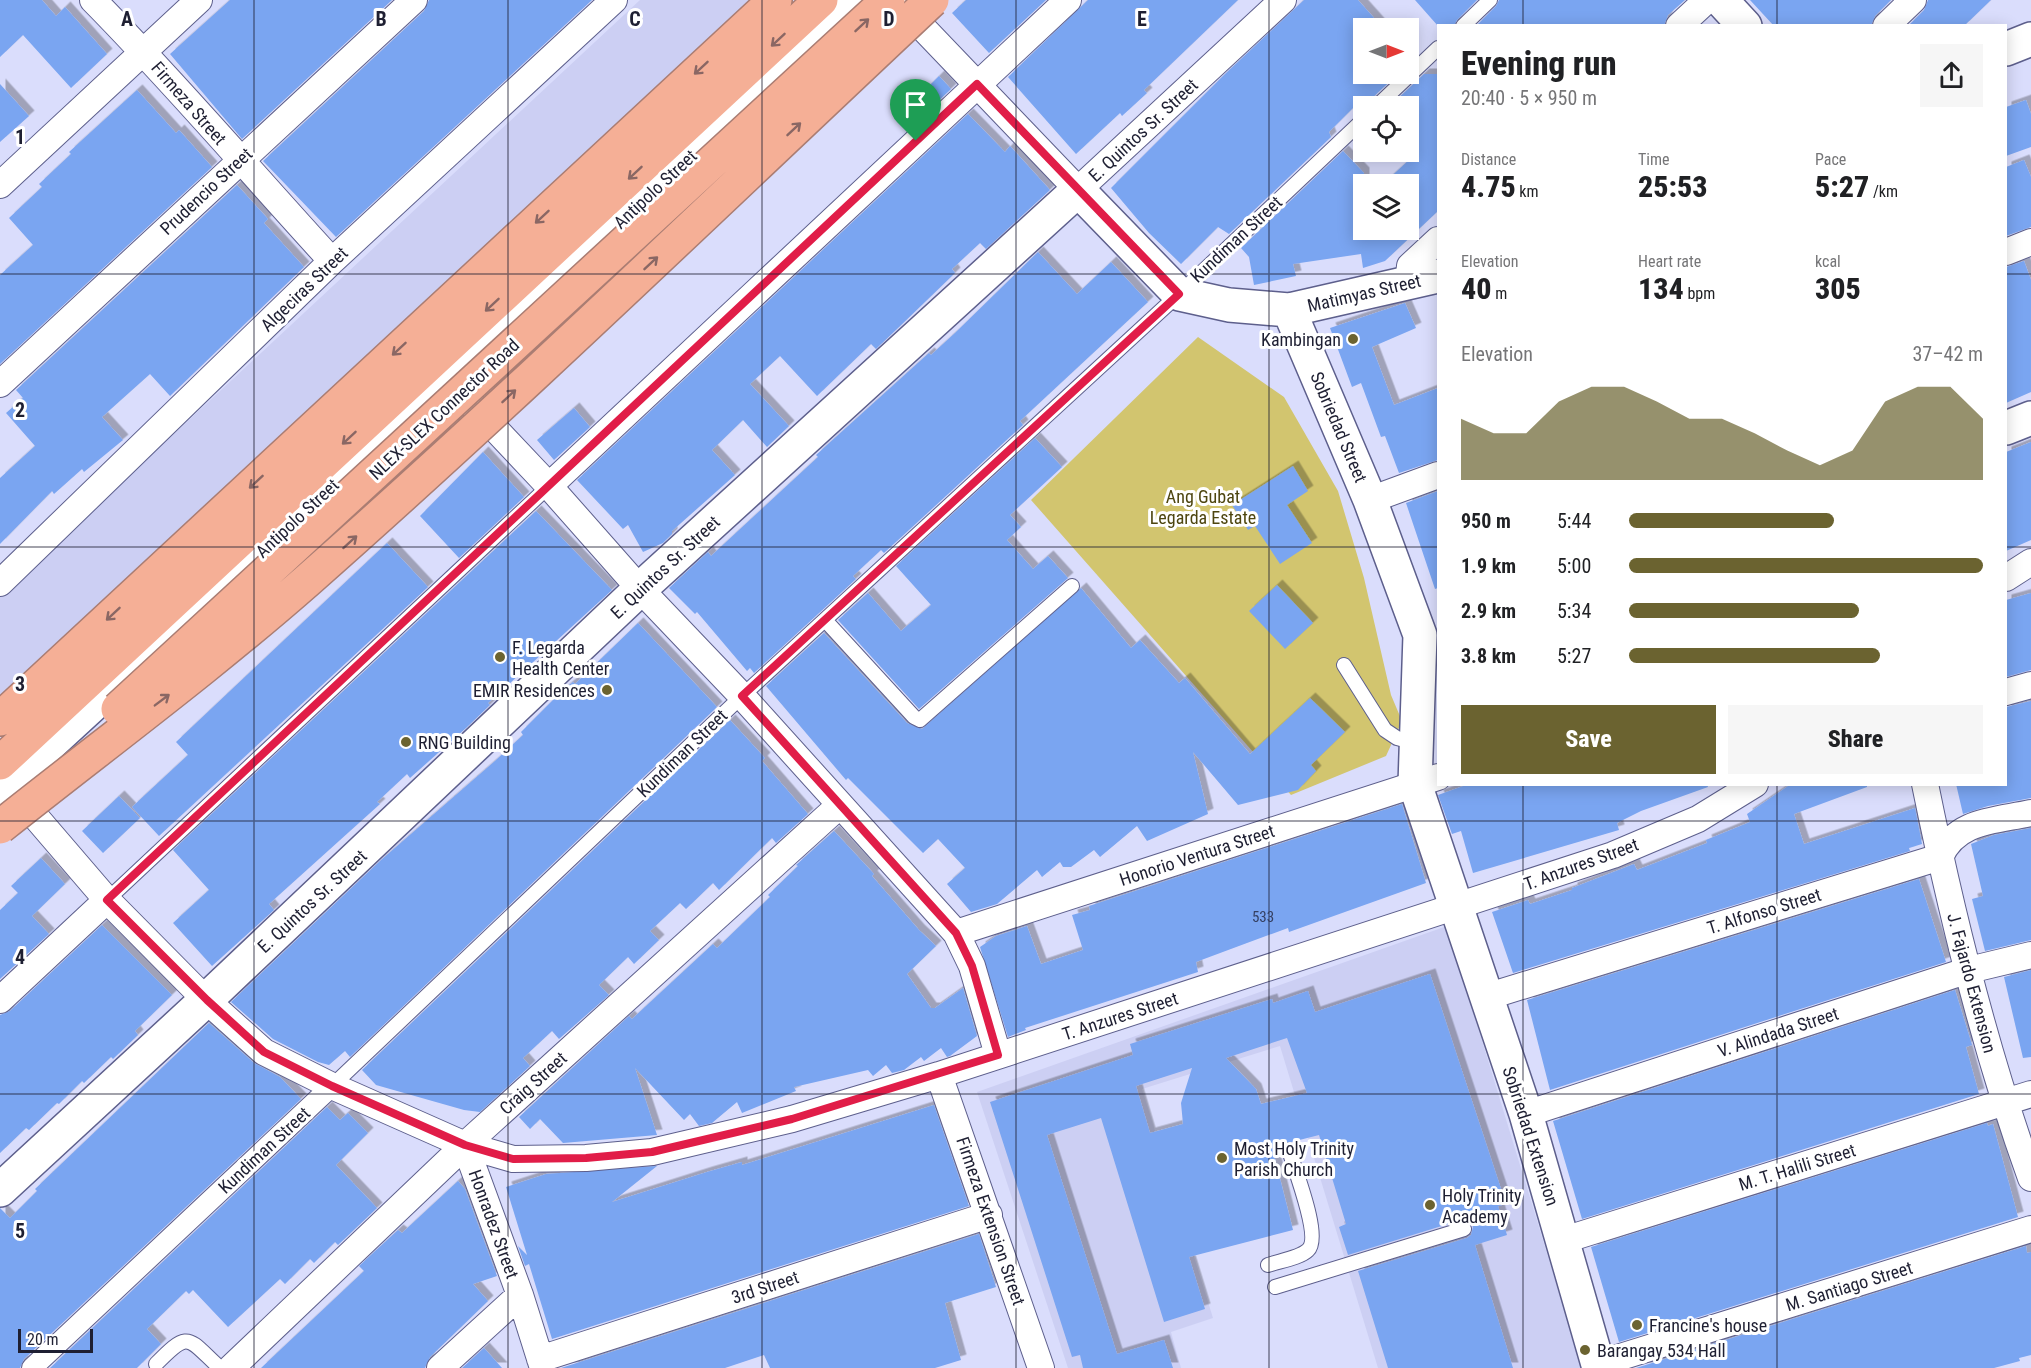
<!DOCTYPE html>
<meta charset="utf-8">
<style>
:root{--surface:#fff;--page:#f6f6f6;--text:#202124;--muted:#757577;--accent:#6b6330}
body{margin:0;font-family:"Roboto Condensed",sans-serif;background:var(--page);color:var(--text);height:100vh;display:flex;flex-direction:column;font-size:22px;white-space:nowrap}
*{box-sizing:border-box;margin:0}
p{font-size:20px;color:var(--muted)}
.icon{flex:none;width:33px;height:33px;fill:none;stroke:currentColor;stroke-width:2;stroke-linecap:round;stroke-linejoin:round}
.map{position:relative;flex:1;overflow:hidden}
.sheet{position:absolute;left:1437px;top:24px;width:570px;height:762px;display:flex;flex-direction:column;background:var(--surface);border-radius:0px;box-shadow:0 3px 15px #0003}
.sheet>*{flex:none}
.needle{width:39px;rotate:90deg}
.fabs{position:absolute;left:1353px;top:18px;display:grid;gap:12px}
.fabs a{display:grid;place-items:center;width:66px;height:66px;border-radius:0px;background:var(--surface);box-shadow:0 3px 15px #0003;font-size:30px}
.scale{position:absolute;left:18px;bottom:15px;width:75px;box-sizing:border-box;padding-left:6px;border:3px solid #1e1f32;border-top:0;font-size:16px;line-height:21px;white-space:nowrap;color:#1e1f32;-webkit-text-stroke:4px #fff;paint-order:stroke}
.pin{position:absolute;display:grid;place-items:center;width:51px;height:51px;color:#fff;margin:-62px -26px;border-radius:50% 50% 50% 0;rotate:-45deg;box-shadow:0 0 6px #0007}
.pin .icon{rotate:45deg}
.round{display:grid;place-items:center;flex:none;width:63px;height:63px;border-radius:0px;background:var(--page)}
.head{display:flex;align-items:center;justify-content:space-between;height:102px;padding:0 24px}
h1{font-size:33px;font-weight:800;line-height:45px}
.metrics{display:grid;grid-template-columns:repeat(3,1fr);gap:9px;height:102px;padding:6px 24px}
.metrics div{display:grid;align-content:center}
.metrics b{font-size:30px;font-weight:800}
.metrics small{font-size:16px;font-weight:400}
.metrics p{font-size:16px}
.chart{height:168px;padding:12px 24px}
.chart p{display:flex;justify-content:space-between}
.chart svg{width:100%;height:108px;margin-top:6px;fill:var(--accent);opacity:.7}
.primary-button{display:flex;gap:12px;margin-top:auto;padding:12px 24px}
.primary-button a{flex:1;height:69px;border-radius:0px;background:var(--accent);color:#fff;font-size:24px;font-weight:800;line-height:69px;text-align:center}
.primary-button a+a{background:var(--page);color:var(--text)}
ul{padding:0 24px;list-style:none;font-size:20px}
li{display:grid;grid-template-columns:96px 72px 1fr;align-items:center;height:45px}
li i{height:15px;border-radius:8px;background:var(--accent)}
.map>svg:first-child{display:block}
.built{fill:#cccff3}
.green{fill:#d2c56f}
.building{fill:#7aa5f1;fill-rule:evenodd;filter:url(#shadow)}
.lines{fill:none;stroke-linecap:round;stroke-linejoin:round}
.service-casing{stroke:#5d5f8c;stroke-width:16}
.pedestrian-casing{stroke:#5d5f8c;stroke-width:22}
.minor-casing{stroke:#5d5f8c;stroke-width:28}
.tertiary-casing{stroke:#5d5f8c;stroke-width:36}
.motorway-casing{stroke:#aa7d73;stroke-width:36}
.service{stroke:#fff;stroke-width:14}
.pedestrian{stroke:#fff;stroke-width:20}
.minor{stroke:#fff;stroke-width:26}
.tertiary{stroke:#fff;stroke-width:33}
.motorway{stroke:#f5af96;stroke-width:33}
.motorway-bridge-casing{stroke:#aa7d73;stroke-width:36;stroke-linecap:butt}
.motorway-bridge{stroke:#f5af96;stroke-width:33}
.oneway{stroke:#8a6764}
.route-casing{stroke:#fff;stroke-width:12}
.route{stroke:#e11d48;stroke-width:8}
.grid{fill:none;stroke:#1e1f32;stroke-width:1.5;stroke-opacity:0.55}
.poi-dot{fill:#6b6330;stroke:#fff;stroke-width:2}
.labels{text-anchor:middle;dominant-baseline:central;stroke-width:6;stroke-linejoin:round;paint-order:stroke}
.number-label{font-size:15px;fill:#354062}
.street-label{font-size:18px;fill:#1e1f32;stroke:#fff}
.poi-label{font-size:18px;fill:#1e1f32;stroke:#fff;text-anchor:start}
.park-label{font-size:18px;fill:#4d450f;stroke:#fff}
.grid-label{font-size:20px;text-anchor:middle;font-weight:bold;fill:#1e1f32;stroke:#fff;stroke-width:6;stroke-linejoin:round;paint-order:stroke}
</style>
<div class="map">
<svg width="2031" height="1368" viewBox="0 0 2031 1368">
<defs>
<filter id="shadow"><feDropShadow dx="5.5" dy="-5.5" stdDeviation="0" flood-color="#0004"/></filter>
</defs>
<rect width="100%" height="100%" fill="#daddfc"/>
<path class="built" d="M640,0H771L0,719V596Z
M1447,926L1582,1368H1378L1280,1046L1142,1089L1213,1318L1171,1332L1181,1368H1068L977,1092Z"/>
<path class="green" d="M1198,337L1284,397L1338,491L1364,578L1391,695L1402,721L1386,756L1291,795L1031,500Z"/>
<path class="building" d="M0,0H42L56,16L65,7L107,54L71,88L23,35L0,57Z
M230,0H392L242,139L170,54Z
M429,0H592L336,237L263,161L424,11Z
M966,0H1046L989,53L952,13Z
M1088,0H1238L1144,90L1147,93L1122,116L1120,113L1076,154L1008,77Z
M1304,0H1358L1383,28H1364V74H1398L1371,99L1368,106H1355L1329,132L1331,137L1229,234L1218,227L1181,264L1149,233L1111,188L1224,75Z
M1415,0H1477L1457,20L1454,26H1438Z
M1499,0H1685L1668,15L1664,26H1476L1496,6Z
M1750,0H1891L1875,16L1871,26H1774Z
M1928,0H1991L1964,26H1908L1924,10Z
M1424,74H1438V211L1385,261L1363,268L1361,254L1293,264L1296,276L1254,285L1249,257L1241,248L1343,151L1364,173V230H1408V184H1383L1409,160L1408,106H1390Z
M939,76L951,89L915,123L904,111Z
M0,84L29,116L0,142Z
M137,90L176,133L179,130L212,167L0,364V275L33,245L9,218L42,187L39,184L71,154L69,152Z
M2026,100L2031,114V147L2006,156V107Z
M968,114L1005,152L1010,146L1050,190L986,249L980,243L952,269L955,273L899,327L876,349L871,344L817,396L780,356L750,384L789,426L767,447L743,420L712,450L735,475L672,531V534L663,543L643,552L628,525L623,529L577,480Z
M2024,160L2031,177V227L2006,236V167Z
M237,185L268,219L264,223L304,267L170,396L150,374L102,417L123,440L84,472L82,469L54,494L52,491L0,544V478L35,446L6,413L23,398L16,390Z
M1038,252L1077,294L1111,262L1148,302L1020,421L1023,425L884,553L881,550L853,576L856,579L754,673L750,668L747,671L697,612L695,614L669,588L708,552L711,556L765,506L818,457L816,455L929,353L931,355L955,333Z
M2024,261L2031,280V392L2006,403V267Z
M1405,303L1416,328L1372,347L1394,405L1438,388V460L1399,473L1385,436L1381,437L1361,383L1352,387L1330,328Z
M574,408L590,427L554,460L537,440Z
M1035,438L1062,467L1010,515L1021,527L1007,540L1033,569L1048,556L1068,578L919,709L838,620L868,593L901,631L931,605L896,566Z
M2031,442V540L2006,551V452Z
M483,452L524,497L459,558L420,516Z
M1293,466L1308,491L1287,505L1312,543L1280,564L1255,526L1248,530L1232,505Z
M1438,491V588L1435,589L1406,503Z
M536,511L612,590L488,703L490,705L466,728L410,778L407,774L377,802L380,804L269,904L274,910L212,966L173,923L209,890L173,850Z
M387,543L428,587L159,836L132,807L188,755L176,742Z
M1277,585L1313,623L1285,649L1249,611Z
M1081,588L1131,648L1140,640L1179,683L1185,678L1250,754L1310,698L1345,732L1311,765L1316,771L1298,790L1238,805L1193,752L1208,814L1147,841L1137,826L1100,857L1094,850L1071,867H1063L1060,862L1042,877L1037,870L997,904L971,912L947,884L965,868L938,839L923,853L848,778L846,780L766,686L824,633L907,723L922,729Z
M2031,593V670L2006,677V600Z
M638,623L717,707L350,1057L345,1051L329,1065L318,1062L273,1039L231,1002L380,861L495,761L523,735L521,732L562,691L573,682L575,684Z
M2031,701V798L1988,806L1963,814L1956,784H2006V707Z
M730,720L765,758L762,761L808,814L776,843L772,838L719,890L713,883L686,909L680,903L650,931L659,940L634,964L628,957L599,985L609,995L559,1039L552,1031L523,1058L530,1066L480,1112L464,1110L376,1085L362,1070Z
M1469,784H1707L1708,787L1641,811L1617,823L1619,830L1473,873L1461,831L1452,834L1438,795Z
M1791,784H1867V787L1794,814L1804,844L1915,808L1922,844L1909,848L1910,851L1513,973L1492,912L1528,900L1530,904L1572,890V888L1634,864L1637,870L1707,843L1706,840L1750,822L1747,814Z
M119,796L140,818L103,853L82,831Z
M1402,804L1426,883L1289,932L1288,928L1247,943L1196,962L1198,972L1025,1028L1026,1030L1008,1037L980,947L996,936L1027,926L1041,964L1083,950L1072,915L1090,910L1089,906Z
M2031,828V940L1985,951L1972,899L1983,896L1971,844L1994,835Z
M834,831L874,874L872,876L919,930L936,946L907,974L931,1008H935L963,988L977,1036L950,1056L947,1057L941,1048L924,1061L921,1057L904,1070L892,1073L886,1065L873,1076L868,1070L794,1087L796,1091L742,1113L737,1102L712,1123L699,1126L690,1114L684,1120L635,1068L657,1135L563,1143L540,1119L530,1129L519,1117L629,1016L632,1019L713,944L717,948L770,897L768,895L798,866L796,865Z
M41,858L65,884L32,916L49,934L0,979V910L18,893L11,886Z
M1919,879L1946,962L1550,1090L1527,1000Z
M102,925L172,995L135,1031L138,1035L113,1059L111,1057L84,1083L82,1081L59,1104L57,1103L29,1130L26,1128L0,1153V1015L10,1011Z
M2031,970V1057L2023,1058L2004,977Z
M1430,974L1506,1204L1498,1206L1507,1235L1475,1245L1513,1368H1388L1358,1271L1467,1238L1471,1235L1473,1227L1470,1222L1461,1220L1348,1255L1339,1227L1346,1224L1319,1135L1272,1147L1293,1230L1189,1257L1205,1309L1164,1322L1101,1118L1047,1135L1117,1354L1164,1340L1173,1368H1083L1080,1355L1072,1357L990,1102L1133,1055L1130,1044L1272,999L1273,1003L1308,991L1315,1012ZM1287,1038L1307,1093L1261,1104L1256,1089L1226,1058ZM1192,1068L1181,1103L1183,1124L1150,1133L1136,1086Z
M1955,990L1972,1045L1966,1047L1979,1094L1582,1219L1553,1121Z
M209,1023L254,1063L280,1077L301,1099L24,1359L20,1368H0V1208L10,1218L37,1191L35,1189Z
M934,1105L969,1206L552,1339L529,1264L525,1266L518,1246L527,1255L506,1187L546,1174L657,1166L612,1202L707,1172L742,1162V1165Z
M327,1107L340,1120L348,1113L368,1133L336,1165L377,1208L338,1245L335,1242L314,1263L310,1259L285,1284L280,1279L228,1327L193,1290L189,1294L186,1291L147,1329L161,1344L137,1368H50Z
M1987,1123L1988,1126L1993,1124L2018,1217L1619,1342L1591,1247Z
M458,1181L465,1189L497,1276L473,1284L488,1301L430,1357L425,1368H261L364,1271L359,1266L398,1230L402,1233Z
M979,1234L996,1287L945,1303L961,1360L935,1368H770L764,1355L725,1368H561Z
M2026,1246L2027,1253L2031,1252V1355L2019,1358L2020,1361L1994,1368H1636Z
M484,1348L502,1368H462Z"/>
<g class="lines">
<g class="service-casing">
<path id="service" d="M1463,26L1490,0
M1377,106L1438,48
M825,620L914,717L920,720L1072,586
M1344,665L1385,730L1397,738L1416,743
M107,900L549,486
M332,1086L742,696L1179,294L1364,119
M1268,1265C1279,1261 1300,1258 1308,1250C1322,1237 1294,1168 1289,1150
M1275,1287L1464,1229
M156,1364C190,1329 187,1338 220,1368"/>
</g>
<g class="pedestrian-casing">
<path id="pedestrian" d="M32,1368L332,1086"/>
</g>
<g class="minor-casing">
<path id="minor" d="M93,0C176,84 252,174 332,261
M900,4L1078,190L1283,0
M1679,26L1707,0
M1886,26L1913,0
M0,185L199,0
M2006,252L2031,242
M1408,284L1410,266L1438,240
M448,379L549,486L640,589L742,696L956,933L972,966L998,1055
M0,384L414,0
M549,486L1068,0
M1370,500L1438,475
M2006,578L2031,562
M0,583L332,261L614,0
M2006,692L2031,685
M1925,784C1952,917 1985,1051 2031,1178
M16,794L107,900L206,1000L264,1052L332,1086L465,1145L513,1159L586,1158L652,1152L792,1119L939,1075L1613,855L1698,819L1755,784
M956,933L1438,777
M1486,997L1940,857C1956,820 1995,821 2031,813
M0,1000L107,900
M939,1075L1041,1368
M1526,1114L1969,970L2031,955
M465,1145L520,1295L543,1368
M1564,1240L2031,1094
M540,1359L989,1215
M1598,1364L2031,1229
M231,1368L465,1145L840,805
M440,1368L520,1295"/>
</g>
<g class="tertiary-casing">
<path id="tertiary" d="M1721,0L1745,26
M2006,49L2031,39
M1289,310L1438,276
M2006,428L2031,418
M0,790L661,183L857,0
M0,1190L206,1000L640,589L1078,190L1179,294L1229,305L1289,310L1370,500L1420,635L1415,784L1526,1114L1599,1368"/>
</g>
<g class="motorway-casing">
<path id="motorway" d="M0,719L775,0
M0,763L821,0"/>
</g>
<use href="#service" class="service"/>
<use href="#pedestrian" class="pedestrian"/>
<use href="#minor" class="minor"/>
<use href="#tertiary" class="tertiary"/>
<use href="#motorway" class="motorway"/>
<g class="motorway-bridge-casing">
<path id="motorway-bridge" d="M118,709L888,0
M0,827C103,745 209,667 308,580C521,392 725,194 932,0"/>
</g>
<use href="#motorway-bridge" class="motorway-bridge"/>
</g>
<defs><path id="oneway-shaft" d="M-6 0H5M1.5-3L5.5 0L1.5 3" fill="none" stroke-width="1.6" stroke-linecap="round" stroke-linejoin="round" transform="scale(1.5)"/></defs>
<g class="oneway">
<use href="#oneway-shaft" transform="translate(862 25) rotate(-43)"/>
<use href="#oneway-shaft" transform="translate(778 40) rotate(137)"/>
<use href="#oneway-shaft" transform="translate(701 68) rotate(137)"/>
<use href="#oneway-shaft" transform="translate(794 129) rotate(-43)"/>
<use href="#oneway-shaft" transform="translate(635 173) rotate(137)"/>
<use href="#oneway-shaft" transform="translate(542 217) rotate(137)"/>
<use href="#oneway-shaft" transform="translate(651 263) rotate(-43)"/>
<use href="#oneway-shaft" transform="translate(492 305) rotate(137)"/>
<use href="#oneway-shaft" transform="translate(399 349) rotate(137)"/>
<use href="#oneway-shaft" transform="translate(509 396) rotate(-43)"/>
<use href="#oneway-shaft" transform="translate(349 438) rotate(137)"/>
<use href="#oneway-shaft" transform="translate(256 482) rotate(137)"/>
<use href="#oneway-shaft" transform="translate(350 542) rotate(-42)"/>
<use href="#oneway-shaft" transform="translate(113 614) rotate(137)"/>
<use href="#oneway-shaft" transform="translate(162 700) rotate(-37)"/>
</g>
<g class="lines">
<g class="route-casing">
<path id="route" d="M977,84L1179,294L742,696L956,933L972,966L998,1055L792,1119L652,1152L586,1158L513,1159L465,1145L332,1086L264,1052L207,1000L107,900Z"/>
</g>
<use href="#route" class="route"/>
</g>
<path class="grid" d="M254,0V1368M508,0V1368M762,0V1368M1016,0V1368M1269,0V1368M1523,0V26M1777,0V26M0,274H1438M2006,274H2031M0,547H1438M2006,547H2031M1523,784V1368M1777,784V1368M0,821H2031M0,1094H2031"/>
<g class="poi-dot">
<circle cx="1353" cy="339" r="6"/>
<circle cx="500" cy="657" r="6"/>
<circle cx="607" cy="690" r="6"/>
<circle cx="406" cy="742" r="6"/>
<circle cx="1222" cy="1158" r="6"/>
<circle cx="1430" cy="1205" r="6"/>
<circle cx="1637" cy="1325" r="6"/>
<circle cx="1585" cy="1350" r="6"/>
</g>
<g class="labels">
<g class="number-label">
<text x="1263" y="917">533</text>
</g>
<g class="street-label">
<text transform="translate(189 103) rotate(49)">Firmeza Street</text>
<text transform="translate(1143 130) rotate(-43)">E. Quintos Sr. Street</text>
<text transform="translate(655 189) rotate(-43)">Antipolo Street</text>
<text transform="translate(206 191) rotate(-43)">Prudencio Street</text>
<text transform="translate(1236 239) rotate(-43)">Kundiman Street</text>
<text transform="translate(304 289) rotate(-44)">Algeciras Street</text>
<text transform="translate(1364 293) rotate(-13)">Matimyas Street</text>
<text transform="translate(444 409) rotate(-43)">NLEX-SLEX Connector Road</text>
<text transform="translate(1339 427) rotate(67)">Sobriedad Street</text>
<text transform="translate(297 518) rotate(-43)">Antipolo Street</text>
<text transform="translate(665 567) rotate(-43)">E. Quintos Sr. Street</text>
<text transform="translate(682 753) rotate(-44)">Kundiman Street</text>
<text transform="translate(1197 855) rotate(-18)">Honorio Ventura Street</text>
<text transform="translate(1581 864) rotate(-20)">T. Anzures Street</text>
<text transform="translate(312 901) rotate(-43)">E. Quintos Sr. Street</text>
<text transform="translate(1764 911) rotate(-17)">T. Alfonso Street</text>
<text transform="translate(1972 983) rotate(75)">J. Fajardo Extension</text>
<text transform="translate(1120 1016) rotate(-18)">T. Anzures Street</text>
<text transform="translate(1778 1032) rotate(-18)">V. Alindada Street</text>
<text transform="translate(533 1083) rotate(-42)">Craig Street</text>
<text transform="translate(1531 1136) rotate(72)">Sobriedad Extension</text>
<text transform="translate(264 1150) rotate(-43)">Kundiman Street</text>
<text transform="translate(1797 1167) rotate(-17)">M. T. Halili Street</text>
<text transform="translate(991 1221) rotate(71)">Firmeza Extension Street</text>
<text transform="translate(494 1224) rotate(70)">Honradez Street</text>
<text transform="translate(1849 1286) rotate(-17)">M. Santiago Street</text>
<text transform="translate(765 1287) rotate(-18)">3rd Street</text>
</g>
<g class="poi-label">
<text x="1341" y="339" text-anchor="end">Kambingan</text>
<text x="512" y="647">F. Legarda<tspan x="512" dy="21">Health Center</tspan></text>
<text x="595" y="690" text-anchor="end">EMIR Residences</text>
<text x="418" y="742">RNG Building</text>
<text x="1234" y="1148">Most Holy Trinity<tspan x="1234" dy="21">Parish Church</tspan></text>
<text x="1442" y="1195">Holy Trinity<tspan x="1442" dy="21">Academy</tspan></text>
<text x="1649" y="1325">Francine's house</text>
<text x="1597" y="1350">Barangay 534 Hall</text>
</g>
<g class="park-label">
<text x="1203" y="496">Ang Gubat<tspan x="1203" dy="21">Legarda Estate</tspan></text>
</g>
</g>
<g class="grid-label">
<text x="127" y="26">A</text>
<text x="381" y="26">B</text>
<text x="635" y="26">C</text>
<text x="889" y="26">D</text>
<text x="1142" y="26">E</text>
<text x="20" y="144">1</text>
<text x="20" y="417">2</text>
<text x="20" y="691">3</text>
<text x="20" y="964">4</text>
<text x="20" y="1238">5</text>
</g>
</svg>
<div class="fabs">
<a><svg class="needle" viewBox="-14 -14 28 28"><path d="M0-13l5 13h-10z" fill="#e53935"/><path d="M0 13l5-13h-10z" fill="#757577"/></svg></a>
<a><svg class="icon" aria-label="locate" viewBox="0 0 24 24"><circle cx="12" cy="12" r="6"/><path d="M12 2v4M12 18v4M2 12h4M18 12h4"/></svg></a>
<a><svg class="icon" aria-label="layers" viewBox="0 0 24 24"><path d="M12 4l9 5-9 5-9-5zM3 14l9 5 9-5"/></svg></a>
</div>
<div class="scale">20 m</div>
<div class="pin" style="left:916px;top:141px;background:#1e9e55"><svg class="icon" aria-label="arrive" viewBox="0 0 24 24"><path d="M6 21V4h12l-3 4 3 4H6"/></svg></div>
<section class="sheet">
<div class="head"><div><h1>Evening run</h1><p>20:40 · 5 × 950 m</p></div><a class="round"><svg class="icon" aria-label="share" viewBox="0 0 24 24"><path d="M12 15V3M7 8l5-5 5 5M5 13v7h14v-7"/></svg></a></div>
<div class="metrics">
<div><p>Distance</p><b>4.75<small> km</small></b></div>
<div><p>Time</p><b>25:53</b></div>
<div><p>Pace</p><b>5:27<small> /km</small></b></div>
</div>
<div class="metrics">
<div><p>Elevation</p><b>40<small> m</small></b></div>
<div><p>Heart rate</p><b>134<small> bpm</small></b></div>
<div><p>kcal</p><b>305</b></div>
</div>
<div class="chart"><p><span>Elevation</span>37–42 m</p>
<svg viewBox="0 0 160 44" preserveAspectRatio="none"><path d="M0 44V19L10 25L20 25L30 12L40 6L50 6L60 12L70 19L80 19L90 25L100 32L110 38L120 32L130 12L140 6L150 6L160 19V44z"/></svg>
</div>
<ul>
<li><b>950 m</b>5:44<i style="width:58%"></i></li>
<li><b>1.9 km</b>5:00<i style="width:100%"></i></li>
<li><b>2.9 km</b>5:34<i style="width:65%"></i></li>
<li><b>3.8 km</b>5:27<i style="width:71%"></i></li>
</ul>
<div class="primary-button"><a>Save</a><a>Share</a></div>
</section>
</div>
